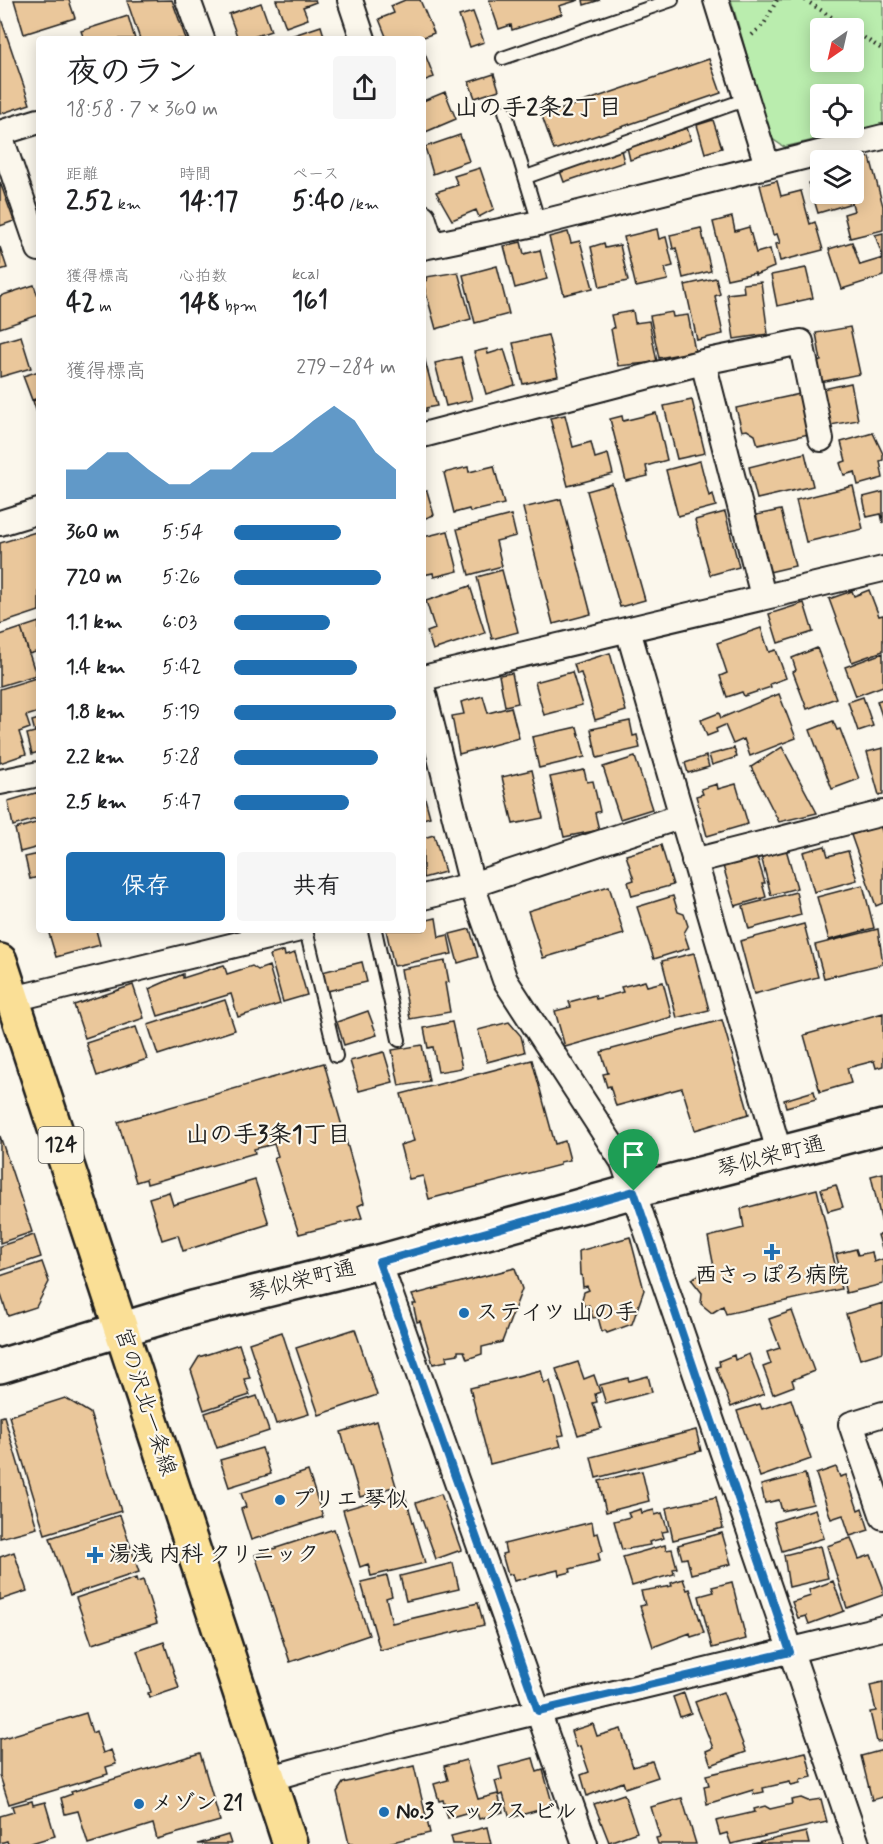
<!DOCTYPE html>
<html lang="ja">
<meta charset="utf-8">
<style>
:root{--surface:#fff;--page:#f6f6f6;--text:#202124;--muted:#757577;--accent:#1f6fb2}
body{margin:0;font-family:Mynerve,"Klee One",sans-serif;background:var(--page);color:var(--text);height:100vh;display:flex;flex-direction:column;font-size:22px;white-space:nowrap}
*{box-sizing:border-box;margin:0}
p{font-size:20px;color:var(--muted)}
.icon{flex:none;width:33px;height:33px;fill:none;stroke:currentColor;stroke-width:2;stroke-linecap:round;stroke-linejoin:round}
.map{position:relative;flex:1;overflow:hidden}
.details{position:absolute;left:36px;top:36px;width:390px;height:897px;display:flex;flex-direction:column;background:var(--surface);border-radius:6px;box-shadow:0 3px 15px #0003}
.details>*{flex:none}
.needle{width:39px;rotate:214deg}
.buttons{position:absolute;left:810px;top:18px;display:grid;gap:12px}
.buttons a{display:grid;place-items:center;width:54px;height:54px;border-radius:6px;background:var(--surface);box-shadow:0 3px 15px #0003;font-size:30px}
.pin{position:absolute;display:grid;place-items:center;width:51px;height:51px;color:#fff;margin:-62px -26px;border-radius:50% 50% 50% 0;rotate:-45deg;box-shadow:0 0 6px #0007}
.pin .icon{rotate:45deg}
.round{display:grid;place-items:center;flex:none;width:63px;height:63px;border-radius:6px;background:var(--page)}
.head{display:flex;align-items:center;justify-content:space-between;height:102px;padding:0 30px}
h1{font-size:33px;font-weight:800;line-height:45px}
.figures{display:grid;grid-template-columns:repeat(3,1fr);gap:9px;height:102px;padding:6px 30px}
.figures div{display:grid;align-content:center}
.figures b{font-size:26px;font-weight:800}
.figures small{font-size:16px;font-weight:400}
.figures p{font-size:16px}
.chart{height:168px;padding:12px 30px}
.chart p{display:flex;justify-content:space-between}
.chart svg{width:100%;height:108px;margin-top:6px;fill:var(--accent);opacity:.7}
.cta{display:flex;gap:12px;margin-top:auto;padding:12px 30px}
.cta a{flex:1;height:69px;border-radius:6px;background:var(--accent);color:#fff;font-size:24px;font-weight:800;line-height:69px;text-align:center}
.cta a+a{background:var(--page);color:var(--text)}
ul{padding:0 30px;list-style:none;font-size:20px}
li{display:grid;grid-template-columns:96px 72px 1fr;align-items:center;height:45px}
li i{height:15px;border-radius:8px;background:var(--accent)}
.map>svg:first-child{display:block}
.green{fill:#baedae;stroke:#6b8465;stroke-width:1.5;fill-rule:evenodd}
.building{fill:#eac79b;stroke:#1c1c1c;stroke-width:1.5}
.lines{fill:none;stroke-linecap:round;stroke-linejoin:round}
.lane-casing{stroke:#1c1c1c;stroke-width:16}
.street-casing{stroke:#1c1c1c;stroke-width:28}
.secondary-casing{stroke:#1c1c1c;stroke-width:38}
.primary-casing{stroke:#1c1c1c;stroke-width:38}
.path{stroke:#1c1c1c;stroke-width:4;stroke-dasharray:1.5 4.5;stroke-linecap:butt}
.lane{stroke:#fbf7ec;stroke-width:12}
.street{stroke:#fbf7ec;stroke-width:24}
.secondary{stroke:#fbf7ec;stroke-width:33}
.primary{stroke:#fadf96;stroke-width:33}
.route-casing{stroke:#fff;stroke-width:12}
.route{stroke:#1f6fb2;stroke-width:8}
.poi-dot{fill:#1f6fb2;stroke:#fbf7ec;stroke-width:2}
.labels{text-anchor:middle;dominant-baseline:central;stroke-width:4.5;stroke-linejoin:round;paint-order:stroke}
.shield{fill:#fbf7ec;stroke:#5f5e5a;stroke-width:1.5}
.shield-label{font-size:21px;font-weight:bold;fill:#1c1c1c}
.street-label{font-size:22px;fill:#1c1c1c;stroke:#fbf7ec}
.poi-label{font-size:22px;font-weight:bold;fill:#1c1c1c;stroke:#fbf7ec;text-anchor:start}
.neighbourhood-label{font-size:24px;font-weight:bold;fill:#1c1c1c;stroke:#fbf7ec}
</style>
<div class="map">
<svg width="883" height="1844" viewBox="0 0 883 1844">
<rect width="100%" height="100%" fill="#fbf7ec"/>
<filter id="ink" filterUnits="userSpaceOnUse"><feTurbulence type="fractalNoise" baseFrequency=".0167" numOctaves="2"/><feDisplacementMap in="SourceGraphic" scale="12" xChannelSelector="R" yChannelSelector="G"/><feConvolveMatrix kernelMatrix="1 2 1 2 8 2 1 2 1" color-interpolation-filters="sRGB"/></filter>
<g filter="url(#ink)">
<path class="green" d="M731,0H883V124L784,147L771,138ZM820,28H854V62H820ZM820,94H854V128H820Z"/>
<path class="building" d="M14,0H69L75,18L24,34Z
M172,0L186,39H140L127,1Z
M276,0H315L316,2L303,7L308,19L286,27Z
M405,0H420L434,33L419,39H387L379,19L394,13L391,6Z
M489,0H579L559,6L562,14L512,30L511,25L499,29Z
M583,0H600L584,5Z
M261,3L271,31L247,39H238L229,14Z
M473,12L484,42L470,47L459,16Z
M0,16L30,104L0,114Z
M128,16L135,39H84L81,31Z
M321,26L325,39H282Z
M425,54L434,77L423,81V55Z
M709,59L721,93L554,150L542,116Z
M494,74L499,90L475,98L469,82Z
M445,92L456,119L423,133V101Z
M713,120L722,148L705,153L697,125Z
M687,128L691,140L630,160L627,147Z
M460,135L469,161L433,174L425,147Z
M621,150L624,162L564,182L560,171Z
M870,157L883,206V230L850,238L844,214L854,211L852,203L818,213L809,183L820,180V194H854V162Z
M480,168L494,209L479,217L476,210L452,220L436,192L458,185L454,176Z
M777,181L781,196L801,191L810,224L815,222L823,250L780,261L776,244L780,243L777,234L773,235L760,185Z
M0,182L14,221L0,226Z
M732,217L735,231L749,227L756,253L770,249L774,267L755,275V273L727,279L713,222Z
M701,228L711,271L683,278L676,248L673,249L670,235Z
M657,229L659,239L666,237L673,266L665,268L668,280L636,287L624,237Z
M568,232L571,243L580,241L593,288L564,295L549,237Z
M883,233V276L842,289L829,249L852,242L860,265L883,258L875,235Z
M521,242L524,254L540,250L547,279L515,288L504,246Z
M604,243L605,248L620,245L628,281L600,287L591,247Z
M0,247L7,268L0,270Z
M497,266L509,314L475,323L463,275Z
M806,268L813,298L777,306L771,275Z
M458,272L471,319L436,329L423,282L427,280L426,277Z
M716,278L720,294L715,296L723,334L697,340L685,285Z
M761,282L768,334L734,339L727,294L744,292L743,284Z
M34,285L39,300V315L0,328V296Z
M633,311L635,323L649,321L657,362L618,366L611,329L614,328L611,315Z
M672,312L673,317L688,315L695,351L659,358L650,316Z
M850,327L860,374L820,382L816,362L821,361L816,333Z
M548,335L558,376L523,384L513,343Z
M21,336L31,368L0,377V342Z
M487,349L488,354L504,349L515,385L486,394L474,352Z
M423,353L437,406L426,408V411L423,412Z
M461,357L472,400L446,406L435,363Z
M39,371V398L32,400L23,376Z
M851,383L858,420L831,425L823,389Z
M800,394L809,434L758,445L755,435L747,430L742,431L736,408Z
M39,399V419L33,401Z
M692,400L705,453L677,459L664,406Z
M656,413L667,460L646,466L648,476L626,481L610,419L622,416L623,421Z
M565,415L573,447L591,442L595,458L608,454L613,474L568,486L550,418Z
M873,433L883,454V460L880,461L883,478L858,485L855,472L844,475L840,463L846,461L841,442Z
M805,453L813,486L757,499L749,467Z
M700,461L709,496L713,494L716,506L678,516L666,470Z
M494,466L504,504L470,512L469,509L454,513L444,473L468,467L469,472Z
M612,484L645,600L620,607L587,491Z
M853,486L863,529L806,542L796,500Z
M427,491L434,515L423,519V492Z
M883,492V523L881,514L867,517L863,497Z
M561,499L591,614L553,624L523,508Z
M781,510L795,566L769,572L756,515Z
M725,512L739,567L710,575L695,520Z
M511,515L516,536L496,541L502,566L469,575L457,529Z
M39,531V611L0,624V543Z
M448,531L458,571L434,577L433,573L423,575V537Z
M502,570L518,632L492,639L477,577Z
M470,586L485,633L433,650L427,632L435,629L426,601Z
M869,590L879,616L883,615V651L852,662L829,599L852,591L854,596Z
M804,603L813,632L778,643L769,614Z
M39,622V651L29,654L21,628Z
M21,628L36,675L0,686V635Z
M761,628L769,652L776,650L786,678L770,684L771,687L744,696L742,692L727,697L720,676L727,673L717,643Z
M817,648L836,698L807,709L793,672L796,670L792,658Z
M610,653L626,711L595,720L581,673L577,674L574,664Z
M883,653V686L856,696L845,667Z
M572,672L582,705L544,715L535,682Z
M512,673L518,703L505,706L499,675Z
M39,677V712L26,716L30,728L19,732L26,754L0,763V689Z
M779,694L796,738L750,756L744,739L733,744L725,725L716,729L717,732L707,736L701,720L719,713L721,718Z
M483,696L488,713L511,707L519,738L459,754L452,716L464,714L461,702Z
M863,697L873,726L858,731L848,702Z
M883,699V719L877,701Z
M39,719V752L32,754L27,734L35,732L32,721Z
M630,721L633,736L637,735L640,748L597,758L591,729Z
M833,721L837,730L840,729L859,779L832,789L810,730Z
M577,727L585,757L539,768L532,737Z
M782,747L817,813L779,822L751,767Z
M734,748L737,757L712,765L709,755Z
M883,748V794L879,795L867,752Z
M706,756L709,767L688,773L685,763Z
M635,757L652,809L620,819L603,767Z
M532,770L543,818L513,824L502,777Z
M584,770L587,782L593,781L600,811L595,813L599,830L564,837L550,777Z
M717,784L718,789L736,784L748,824L707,836L696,796L703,794L701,789Z
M423,791L430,817L423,819Z
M39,792V818L13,826L8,801Z
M39,822V847L20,852L15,829Z
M880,825L883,834V903L876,906L851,835Z
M434,835L445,872L423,878V838Z
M661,845L673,885L632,896L628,882L634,880L626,855Z
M825,846L828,856L848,851L857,880L814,892L803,852Z
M786,849L797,888L771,895L761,856Z
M39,854V877L30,879L25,857Z
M757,857L765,883H762L766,897L735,906L723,866Z
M863,885L874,928L829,940L817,897Z
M609,886L624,934L543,958L528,911Z
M796,892L801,915L749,929L743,906Z
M673,896L678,912L684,914L688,926L684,933L689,948L654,959L637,907Z
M436,918L439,937L448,935L452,954L394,966L386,930H423V921Z
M804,924L818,977L754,994L740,941Z
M470,929L478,957L458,963L450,934Z
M878,929L883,964L824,978L815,945Z
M48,930H96L100,945L56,957Z
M284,951L285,956L295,953L307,995L283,1002L270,955Z
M694,953L709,1010L677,1018L662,961Z
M445,961L449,982L445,983L450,1012L410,1019L401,969Z
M362,962L367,982L327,991L322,972Z
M224,965L227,974L252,966L258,970L269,966L280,1004L238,1017L231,994L158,1016L149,989L183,974V978Z
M645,981L647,986L663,982L672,1017L565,1047L555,1011L571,1007L569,1002L595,995L596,999L623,992L621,987Z
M133,985L144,1018L85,1038L74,1005Z
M225,1000L235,1030L158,1055L148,1025Z
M368,1011L377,1035L344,1045L337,1022Z
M883,1013V1066L876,1068L874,1061L847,1068L851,1083L820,1092L804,1035Z
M722,1020L749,1114L695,1130L682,1088L616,1106L610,1086L607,1087L603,1074L608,1073L601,1052Z
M452,1022L462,1068L438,1072L433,1047L428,1048L424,1028Z
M509,1022L521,1036L525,1052L487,1062L478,1030Z
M136,1027L147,1059L97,1076L86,1043Z
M422,1045L429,1081L399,1086L392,1050Z
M384,1052L393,1082L359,1091L350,1061Z
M532,1060L555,1144L565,1141L570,1160L560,1162V1165L429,1199L423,1176L409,1179L400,1145L414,1141L401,1094Z
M324,1063L364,1203L358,1206L362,1218L299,1234L274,1158L278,1156L274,1144L254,1149L255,1153L147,1184L146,1179L136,1182L118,1122Z
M814,1091L816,1099L786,1107L784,1100Z
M0,1136L32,1232L0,1243Z
M883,1173V1228L871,1176Z
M255,1180L269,1224L183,1251L178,1235L162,1240L149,1198L169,1192L173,1205Z
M836,1185L843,1207L828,1211L821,1189Z
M817,1189L841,1289L726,1314L723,1306L712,1313L701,1304L702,1293L691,1279L714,1267L708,1237L744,1228L741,1209Z
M883,1234V1247L882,1248L878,1235Z
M34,1235L41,1257L0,1271V1246Z
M630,1237L644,1290L632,1324L607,1333L605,1330L602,1332L598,1317L593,1318L589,1305L584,1306L582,1299L584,1292L589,1290L587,1286L583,1287L582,1276L580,1275L579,1251Z
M856,1249L858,1255L872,1252L874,1262L883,1259V1284L846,1293L836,1254Z
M42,1262L49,1282L36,1307L8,1316L0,1292V1276Z
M515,1268L522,1289L502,1342L482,1347V1354L467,1359L464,1351H458V1354L446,1356L447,1361L433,1364L420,1321L417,1322L413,1304H416L412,1295Z
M883,1303V1352L860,1359L846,1314Z
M792,1311L814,1371L792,1380L794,1386L773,1394L763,1367L771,1364L767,1352L780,1348L769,1319Z
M355,1329L377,1395L319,1415L296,1348Z
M282,1332L309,1414L276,1424L249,1343Z
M239,1344L250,1378L244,1379L250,1395L204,1410L191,1370L199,1357Z
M749,1354L764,1394L731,1407L716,1367L720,1366L719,1361L734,1355L735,1360Z
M578,1362L584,1379L594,1375L600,1392L595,1394L597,1402L593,1403L601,1428L578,1435L556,1369Z
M541,1370L544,1383L550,1381L564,1435L558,1436L561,1446L490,1464L470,1388Z
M648,1376L652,1392L606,1404L600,1385L628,1378L629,1381Z
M257,1396L269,1431L217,1448L205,1413Z
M65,1398L90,1413L121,1511L45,1534L9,1416Z
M791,1399L811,1459L760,1477L737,1411L760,1404L762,1409Z
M4,1416L37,1528L0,1538V1417Z
M377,1421L396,1486L360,1497L341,1432Z
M696,1430L701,1451L596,1478L591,1457Z
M262,1448L271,1474L229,1487L220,1460Z
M836,1467L840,1477L846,1475L858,1510L862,1508L869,1530L850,1536L843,1515L831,1519L816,1474Z
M308,1471L323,1517L251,1540L241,1509L246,1507L241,1493Z
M642,1471L649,1501L606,1512L599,1481Z
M805,1474L813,1504L782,1511L779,1500L765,1503L761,1485Z
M404,1492L425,1563L371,1576L368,1564L360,1567L343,1510Z
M441,1494L461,1550L436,1559L416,1503Z
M716,1497L723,1528L673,1540L666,1508Z
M641,1509L642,1513L654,1510L655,1515L662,1513L668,1531L662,1532L664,1538L649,1542L650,1545L622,1550L614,1521L630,1517L628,1513Z
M815,1509L824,1538L782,1551L774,1522Z
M120,1515L139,1572L70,1595L50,1538Z
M592,1522L594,1534L598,1533L603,1551L598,1553L600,1561L570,1569L571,1572L559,1575L558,1570L514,1581L512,1574L508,1575L502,1554L506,1553L504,1544Z
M334,1529L369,1635L290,1662L255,1555Z
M722,1533L731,1564L691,1574L687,1558L682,1559L678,1545Z
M851,1538L859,1559L871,1555L883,1587V1595L847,1608L827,1546Z
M665,1545L666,1550L672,1549L677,1568L673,1569L674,1574L632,1586L623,1557Z
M820,1546L828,1578L789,1587L784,1555Z
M14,1552L27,1591L0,1600V1557Z
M453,1563L459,1589L406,1601L400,1576Z
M387,1576L392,1596L386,1598L392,1623L478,1603L484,1625L380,1650L361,1582Z
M136,1578L137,1582L143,1580L157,1623L92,1644L76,1598Z
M683,1579L687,1590L690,1589L704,1633L691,1637L690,1633L653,1647L640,1606L645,1605L641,1591L672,1586L671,1583Z
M833,1581L844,1611L809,1624L806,1616L798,1618L792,1602L811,1596L809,1590Z
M732,1582L746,1639L712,1648L699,1596L714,1592L712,1587Z
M164,1642L179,1688L149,1698L148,1693L151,1692L137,1651Z
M883,1682V1741L877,1742L870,1712L876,1711L870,1685Z
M723,1692L746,1752L711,1765L706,1751L713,1748L695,1702Z
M684,1693L691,1713L680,1717L673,1697Z
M86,1713L92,1733L96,1731L103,1753L111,1750L116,1764L106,1767L108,1774L9,1804L0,1776V1739Z
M593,1724L597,1736L621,1729L633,1767L652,1761L658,1777L625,1788L623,1782L587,1796L581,1775L589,1772L580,1746L576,1747L571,1731Z
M883,1750V1797L872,1800L861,1756Z
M806,1752L812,1777L800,1780V1783L791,1785L790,1782L763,1788L764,1792L754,1794L753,1790L707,1804L704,1786L709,1785L706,1775Z
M200,1753L220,1821L157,1839L153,1824L88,1844L78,1811L65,1814L61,1798L72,1794L71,1792Z
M533,1758L537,1772L543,1770L553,1806L510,1818L503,1794L499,1796L495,1781L502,1779L499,1767Z
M466,1760L478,1799L498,1794L503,1812L479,1819L476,1810L448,1818L443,1800L439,1801L434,1784L448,1780L444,1766Z
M414,1766L430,1833L384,1844H349L337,1792L343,1783Z
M624,1794L637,1832L609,1842L594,1804Z
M682,1798L696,1844H658L656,1838L660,1837L651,1807Z
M801,1798L808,1801L821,1799L827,1822L731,1844L727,1833L720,1835L716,1821L755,1812L754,1809L765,1806L770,1809L792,1804L791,1800Z
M32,1801L33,1805L45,1802L55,1836L28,1844H8L7,1841L0,1843V1816L14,1812L12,1806Z
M487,1827L491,1844H453L451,1836Z
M806,1832L809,1844H752Z
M228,1835L231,1844H198Z"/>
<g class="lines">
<g class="lane-casing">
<path id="lane" d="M503,58L672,0
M505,111L539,223
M526,177L747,99
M306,930L336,1056
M375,930L399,1040"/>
</g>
<g class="street-casing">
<path id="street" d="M188,0L202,39
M350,0L363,39
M716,0L767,165
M0,133L39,121
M0,135L39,249
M423,217L432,245
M423,247L539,223L883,137
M703,362L801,342L821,439
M423,435L703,362L763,596
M0,523L39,511
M628,630L780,1155
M423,678L883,569
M423,690L472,885L505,980L623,1162L857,1844
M0,782L39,774
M694,861L883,813
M423,897L472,885L682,816
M13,999L296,930
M379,1262L585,1844
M883,1414L851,1424L883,1517
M268,1779L313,1766L883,1628"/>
</g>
<g class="secondary-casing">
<path id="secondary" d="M0,1366L193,1308L379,1262L634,1191L883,1127"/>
</g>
<g class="primary-casing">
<path id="primary" d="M0,961L290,1844"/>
</g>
<path class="path" d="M805,0L849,28
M854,31L883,50
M752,35L764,24L777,0"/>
<use href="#lane" class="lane"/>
<use href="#street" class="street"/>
<use href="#secondary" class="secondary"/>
<use href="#primary" class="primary"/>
</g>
</g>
<g class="lines" filter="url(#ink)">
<g class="route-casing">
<path id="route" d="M634,1191L790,1652L538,1711L379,1262Z"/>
</g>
<use href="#route" class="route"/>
</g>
<g class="poi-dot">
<path d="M769 1243h6v6h6v6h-6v6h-6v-6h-6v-6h6z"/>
<circle cx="464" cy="1313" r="6"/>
<circle cx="280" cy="1500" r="6"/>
<path d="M92 1546h6v6h6v6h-6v6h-6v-6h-6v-6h6z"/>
<circle cx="139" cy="1804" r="6"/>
<circle cx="384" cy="1812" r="6"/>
</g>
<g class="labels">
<rect class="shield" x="38.5" y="1127" width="45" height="36" rx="4.5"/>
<g class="shield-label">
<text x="61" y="1145">124</text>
</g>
<g class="street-label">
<text transform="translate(771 1157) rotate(-14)">琴似栄町通</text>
<text transform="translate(302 1281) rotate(-14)">琴似栄町通</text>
<text transform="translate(145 1402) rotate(72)">宮の沢北一条線</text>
</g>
<g class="poi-label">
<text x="772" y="1276" text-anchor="middle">西さっぽろ病院</text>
<text x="476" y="1313">ステイツ 山の手</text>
<text x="292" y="1500">プリエ 琴似</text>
<text x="109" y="1555">湯浅 内科 クリニック</text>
<text x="151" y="1804">メゾン 21</text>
<text x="396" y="1812">No.3 マックス ビル</text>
</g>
<g class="neighbourhood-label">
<text x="538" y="108">山の手2条2丁目</text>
<text x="268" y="1135">山の手3条1丁目</text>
</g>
</g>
</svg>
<div class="buttons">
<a><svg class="needle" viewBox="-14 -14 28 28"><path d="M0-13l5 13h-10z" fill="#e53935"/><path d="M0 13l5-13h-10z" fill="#757577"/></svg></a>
<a><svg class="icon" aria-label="locate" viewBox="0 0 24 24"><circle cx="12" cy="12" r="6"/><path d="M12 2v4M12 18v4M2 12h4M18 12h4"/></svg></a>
<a><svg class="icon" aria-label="layers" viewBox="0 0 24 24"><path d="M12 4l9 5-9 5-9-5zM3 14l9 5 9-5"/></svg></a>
</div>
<div class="pin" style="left:634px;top:1191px;background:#1e9e55"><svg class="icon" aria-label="arrive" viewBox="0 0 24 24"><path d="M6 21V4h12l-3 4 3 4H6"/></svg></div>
<section class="details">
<div class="head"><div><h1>夜のラン</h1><p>18:58 · 7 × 360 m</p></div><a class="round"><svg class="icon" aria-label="share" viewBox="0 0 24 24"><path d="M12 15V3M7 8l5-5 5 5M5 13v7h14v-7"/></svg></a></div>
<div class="figures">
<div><p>距離</p><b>2.52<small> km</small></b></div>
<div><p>時間</p><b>14:17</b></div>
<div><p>ペース</p><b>5:40<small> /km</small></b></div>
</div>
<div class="figures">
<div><p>獲得標高</p><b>42<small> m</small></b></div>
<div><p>心拍数</p><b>148<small> bpm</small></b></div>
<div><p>kcal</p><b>161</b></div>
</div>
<div class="chart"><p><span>獲得標高</span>279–284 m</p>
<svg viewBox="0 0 160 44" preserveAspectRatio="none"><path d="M0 44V32L10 32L20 25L30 25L40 32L50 38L60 38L70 32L80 32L90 25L100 25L110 19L120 12L130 6L140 12L150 25L160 32V44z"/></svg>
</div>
<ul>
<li><b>360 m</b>5:54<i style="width:66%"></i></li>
<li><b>720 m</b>5:26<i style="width:91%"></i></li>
<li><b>1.1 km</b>6:03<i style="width:59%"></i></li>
<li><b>1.4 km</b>5:42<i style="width:76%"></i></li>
<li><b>1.8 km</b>5:19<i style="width:100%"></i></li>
<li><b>2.2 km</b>5:28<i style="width:89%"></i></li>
<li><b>2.5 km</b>5:47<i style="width:71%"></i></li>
</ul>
<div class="cta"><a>保存</a><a>共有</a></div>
</section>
</div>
